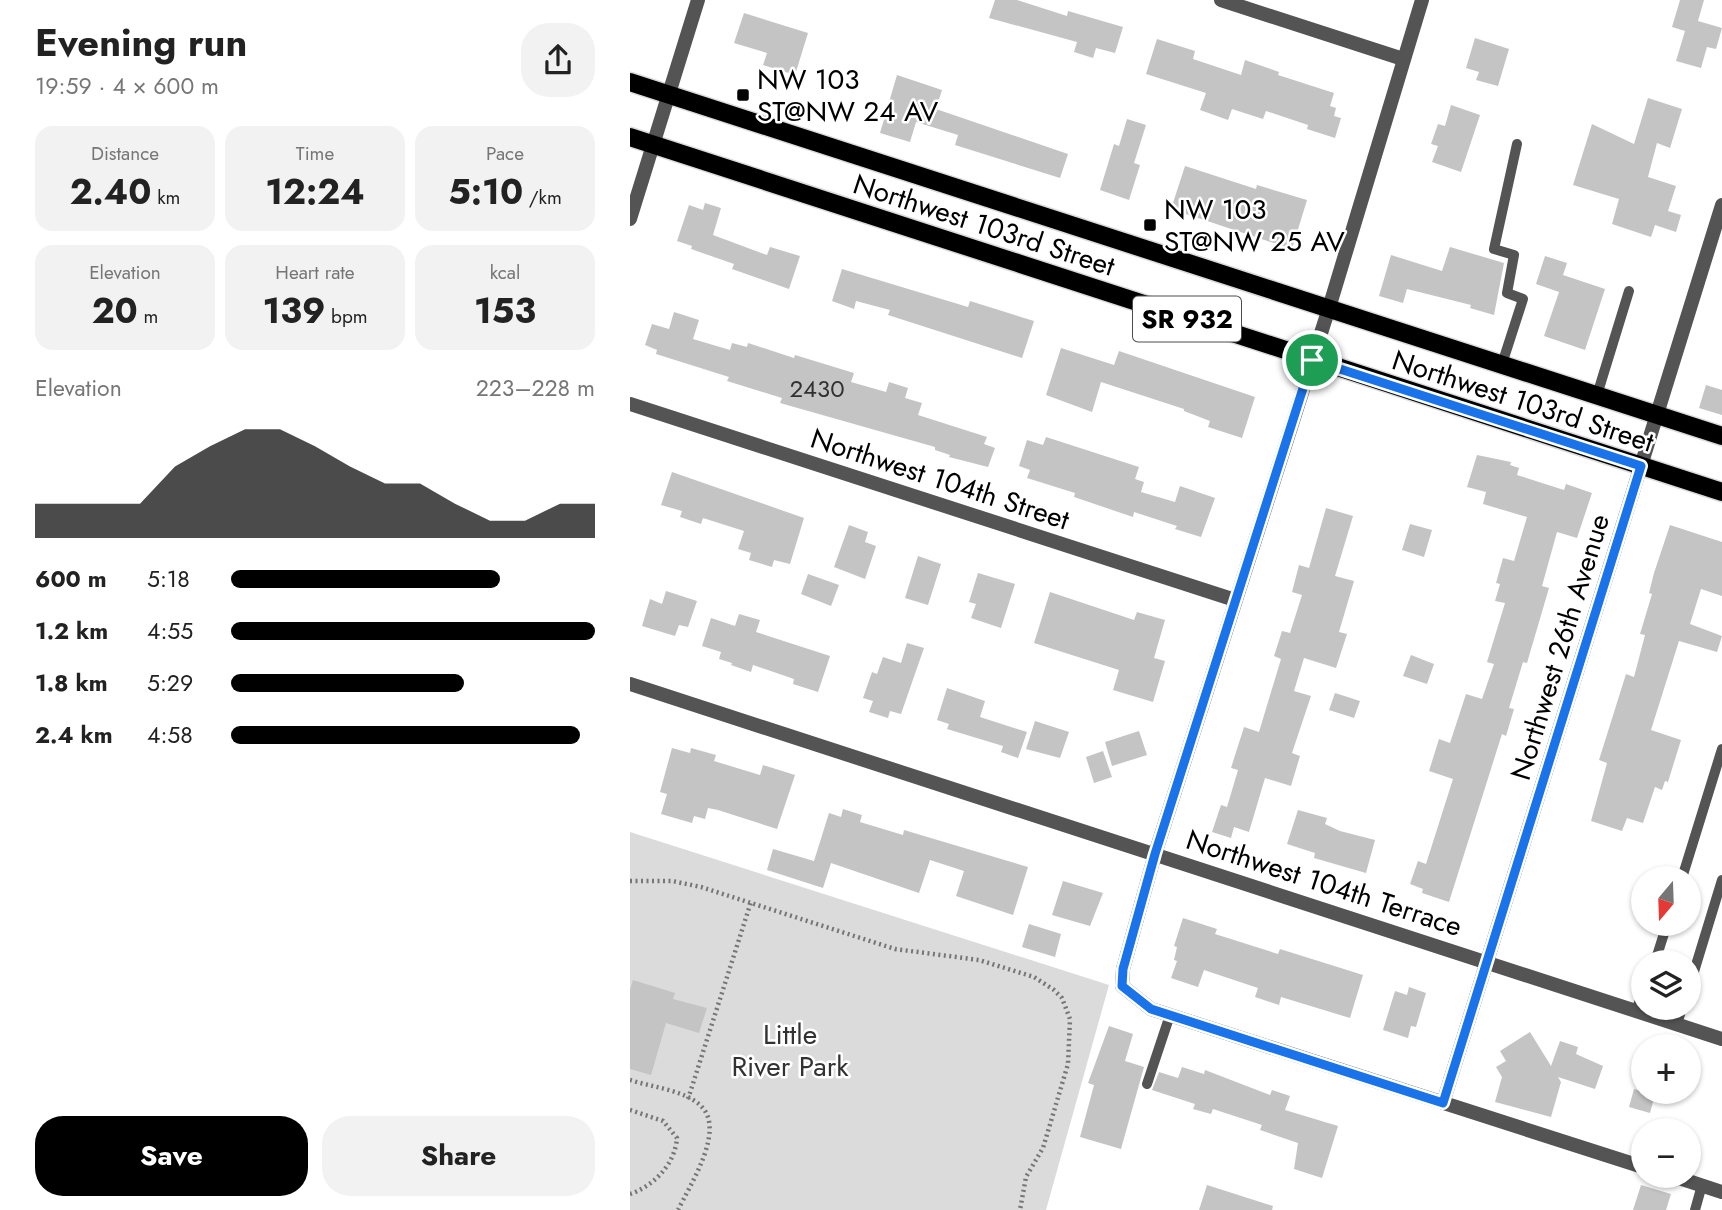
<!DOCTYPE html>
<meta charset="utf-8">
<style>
:root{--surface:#fff;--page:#f2f2f2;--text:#222;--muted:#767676;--accent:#000}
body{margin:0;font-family:Jost,sans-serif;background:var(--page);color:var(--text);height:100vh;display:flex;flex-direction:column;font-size:26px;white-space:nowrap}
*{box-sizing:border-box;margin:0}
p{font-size:23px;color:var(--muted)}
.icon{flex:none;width:38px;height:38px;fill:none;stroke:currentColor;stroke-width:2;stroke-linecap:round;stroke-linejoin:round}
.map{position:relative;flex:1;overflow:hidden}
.details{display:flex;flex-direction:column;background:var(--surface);width:630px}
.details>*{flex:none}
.needle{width:46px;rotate:199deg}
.fabs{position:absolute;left:1001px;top:866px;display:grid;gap:14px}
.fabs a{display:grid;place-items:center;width:70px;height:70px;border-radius:50%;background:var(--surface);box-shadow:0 2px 5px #0004;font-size:35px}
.pin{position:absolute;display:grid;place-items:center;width:60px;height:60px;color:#fff;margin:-30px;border:4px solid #fff;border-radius:50%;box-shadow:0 2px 7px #0007}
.round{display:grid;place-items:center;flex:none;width:74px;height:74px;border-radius:28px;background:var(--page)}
.headline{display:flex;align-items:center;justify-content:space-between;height:119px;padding:0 35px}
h1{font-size:38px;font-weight:700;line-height:52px}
.figures{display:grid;grid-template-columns:repeat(3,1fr);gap:10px;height:119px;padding:7px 35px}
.figures div{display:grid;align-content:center;border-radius:18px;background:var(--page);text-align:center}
.figures b{font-size:35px;font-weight:700}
.figures small{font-size:19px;font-weight:400}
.figures p{font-size:19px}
.chart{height:196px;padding:14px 35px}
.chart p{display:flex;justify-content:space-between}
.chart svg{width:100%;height:126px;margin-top:7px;fill:var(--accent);opacity:.7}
.primary-button{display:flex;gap:14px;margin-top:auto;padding:14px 35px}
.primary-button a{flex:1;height:80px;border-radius:28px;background:var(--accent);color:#fff;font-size:28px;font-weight:700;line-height:80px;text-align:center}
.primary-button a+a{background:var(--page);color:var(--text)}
ul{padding:0 35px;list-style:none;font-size:23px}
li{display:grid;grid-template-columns:112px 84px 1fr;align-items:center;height:52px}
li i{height:18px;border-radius:9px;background:var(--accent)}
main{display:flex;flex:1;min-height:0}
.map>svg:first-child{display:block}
.green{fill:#dbdbdb}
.building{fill:#c4c4c4}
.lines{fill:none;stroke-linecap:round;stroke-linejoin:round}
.primary-casing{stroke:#dbdbdb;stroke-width:21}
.path{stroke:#767676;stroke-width:4.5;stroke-dasharray:2 3.5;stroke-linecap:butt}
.service{stroke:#545454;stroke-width:10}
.minor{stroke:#545454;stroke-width:14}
.primary{stroke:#000;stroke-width:18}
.route-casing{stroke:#fff;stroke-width:14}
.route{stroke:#1a73e8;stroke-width:9}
.poi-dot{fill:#000;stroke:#fff;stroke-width:2.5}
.labels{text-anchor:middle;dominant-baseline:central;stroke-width:5;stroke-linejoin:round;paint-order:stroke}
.number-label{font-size:24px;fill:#313131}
.shield{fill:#fff;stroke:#4c4c4c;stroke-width:2}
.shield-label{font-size:26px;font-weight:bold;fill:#000}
.poi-label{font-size:28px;fill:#000;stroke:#fff;text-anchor:start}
.street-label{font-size:28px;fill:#000;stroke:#fff}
.park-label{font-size:28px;fill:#323232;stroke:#fff}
</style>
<main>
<section class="details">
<div class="headline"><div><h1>Evening run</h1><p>19:59 · 4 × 600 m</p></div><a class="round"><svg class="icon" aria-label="share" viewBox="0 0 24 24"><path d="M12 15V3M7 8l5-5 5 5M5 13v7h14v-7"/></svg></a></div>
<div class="figures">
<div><p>Distance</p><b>2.40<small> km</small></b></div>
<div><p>Time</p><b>12:24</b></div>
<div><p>Pace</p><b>5:10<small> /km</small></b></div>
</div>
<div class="figures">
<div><p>Elevation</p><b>20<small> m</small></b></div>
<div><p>Heart rate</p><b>139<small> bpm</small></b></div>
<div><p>kcal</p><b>153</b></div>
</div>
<div class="chart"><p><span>Elevation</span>223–228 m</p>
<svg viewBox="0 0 160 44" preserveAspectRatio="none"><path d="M0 44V32L10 32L20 32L30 32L40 19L50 12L60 6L70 6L80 12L90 19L100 25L110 25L120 32L130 38L140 38L150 32L160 32V44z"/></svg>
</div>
<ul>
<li><b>600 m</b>5:18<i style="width:74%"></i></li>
<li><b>1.2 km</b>4:55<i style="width:100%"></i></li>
<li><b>1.8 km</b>5:29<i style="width:64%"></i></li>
<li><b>2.4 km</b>4:58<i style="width:96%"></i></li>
</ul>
<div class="primary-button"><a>Save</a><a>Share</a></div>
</section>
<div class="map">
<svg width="1092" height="1210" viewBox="0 0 1092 1210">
<rect width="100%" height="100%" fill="#fff"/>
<path class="green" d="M0,832L479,985L416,1210H0Z"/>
<path class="building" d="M365,0H387L437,16L438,11L493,27L485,53L466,48L463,58L444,52L447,42L359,18Z
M1050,0H1074L1068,21L1092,28L1086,49L1077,47L1071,68L1046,61L1055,31L1042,27Z
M114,13L178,33L165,75L133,65L137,53L104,43Z
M845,38L879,49L868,86L846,80L849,72L836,68Z
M527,39L565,51L563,59L611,75L615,60L649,72L648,75L704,93L700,106L706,108L704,116L711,118L705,138L677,129L678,125L636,111L633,119L602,109L598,120L570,110L576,93L516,74Z
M267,75L312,90L306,109L438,154L430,178L325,145L328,135L286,122L280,142L250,133Z
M1018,98L1052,109L1040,148L1027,143L1018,177L1046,186L1038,211L1051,215L1046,232L1025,225L1021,237L982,224L989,199L943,185L962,124L1004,144Z
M821,105L850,115L831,172L802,162L808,146L801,144L808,124L815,126Z
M497,119L516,125L504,163L510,165L499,200L470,190L484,144L489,146Z
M555,166L626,189L627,185L677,200L662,249L541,209Z
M75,203L91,208L83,235L137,255L140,247L170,256L159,289L102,269L104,264L61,249L62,246L47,241L59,205L73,210Z
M820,247L874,263L864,315L840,308L841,305L777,289L773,303L749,296L761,255L812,271Z
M915,256L937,263L933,275L975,289L955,350L914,336L929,292L906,284Z
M212,269L338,307L340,301L404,321L392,358L258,315L260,310L226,301L224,309L202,301Z
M44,312L69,320L63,339L100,350L102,343L117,347L118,343L164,358L165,355L224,373L221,382L256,392L259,382L278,388L275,398L292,403L288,415L357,437L354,444L365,448L358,467L319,457L320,455L305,450V447L150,403L152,398L97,381L99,377L26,354L27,350L15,345L22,324L39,329Z
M431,348L484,365L489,351L625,397L612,438L578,427L580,421L554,411V409L471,382L462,412L416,395Z
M1076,385L1092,390V415L1069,408Z
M416,437L509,467L505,479L514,482L511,492L545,502L550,486L585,498L571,537L545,529L547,526L504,512L503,517L444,497L445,493L397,478L400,470L389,466L397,440L413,445Z
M847,455L881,462L880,465L889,468L887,475L934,490L936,484L962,493L947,538L927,532L912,586L919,588L897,663L893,662L879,708L884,709L876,736L872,734L819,902L792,893L793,889L780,884L788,861L796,864L823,779L799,771L809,739L820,743L836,694L852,699L864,664L857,662L875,603L865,601L870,584L866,583L873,558L884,561L897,517L853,504L856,492L837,487Z
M42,472L174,518L160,564L144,560L142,567L119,560L121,553L108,549L114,531L73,518L71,524L50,517L52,511L31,505Z
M696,508L723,516L705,576L724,581L709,632L717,634L706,668L674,658L664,691L681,696L662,753L670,756L661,786L635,778L619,832L604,827L601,838L582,832L591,805L597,807L608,770L601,768L614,727L629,732L651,659L644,656L652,631L660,633L672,595L662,592L669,565L679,568Z
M780,524L802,530L794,557L772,550Z
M219,525L238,532L235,542L246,546L235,579L204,567Z
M1040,525L1092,542V596L1071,589L1060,624L1092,636L1087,652L1049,641L1021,730L1051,740L1038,782L1035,781L1032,790L1025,787L1013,823L997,818L992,831L961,821L977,763L969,760L996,674L1004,677L1015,635L1010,634L1022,594L1019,593L1024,573Z
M288,556L311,564L298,605L275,598Z
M348,573L385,584L371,628L341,618L346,604L339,602Z
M178,574L209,585L201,606L171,594Z
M36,591L67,601L58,627L49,625L45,636L12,626L20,599L32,604Z
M420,592L504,620L507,612L535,620L524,658L535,661L523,702L483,690L489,670L404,643Z
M109,614L130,620L126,632L200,656L188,692L163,684L164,679L123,665L121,672L101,665L102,663L89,659L91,652L72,646L81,618L105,626Z
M277,643L294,648L271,714L260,711L258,718L239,712L243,701L233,698L242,672L247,674L253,657L271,663Z
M781,655L804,664L797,684L773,676Z
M317,688L355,701L350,717L397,732L388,758L371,752L373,746L317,729L319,724L307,720Z
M705,693L730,701L724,718L699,710Z
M405,721L439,732L430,758L396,749Z
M509,731L517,755L482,766L475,742Z
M42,748L60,753L61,748L86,755L84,761L130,775L133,765L165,775L147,829L88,810L78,808L75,819L64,816L62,823L31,814L37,794L30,792Z
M473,751L482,777L464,783L456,757Z
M213,809L232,815L230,822L273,835L274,830L398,867L383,915L326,896L334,871L300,860L289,893L201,863L193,888L137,870L143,849L184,861L199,813L211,817Z
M668,810L697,818L695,824L710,831L745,840L736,873L684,858L685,853L657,844Z
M433,881L473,893L460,926L422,915Z
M553,918L587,929L585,934L648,954L650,949L733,975L720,1018L651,997L649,1005L625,997L628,988L574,970L568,987L541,978L547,961L544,960L547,947L544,946Z
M399,924L431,934L425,957L392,947Z
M3,980L45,993L43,999L77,1008L69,1033L36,1023L21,1075L0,1069V990Z
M779,987L796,993L786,1027L781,1026L778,1038L753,1030L765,991L777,995Z
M479,1026L503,1034L495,1061L514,1067L491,1149L450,1137L464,1085L458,1083Z
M900,1032L921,1066L930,1041L948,1047L946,1054L973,1066L965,1089L928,1077L931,1082L921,1117L865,1102L872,1077L866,1067L876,1061L870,1051Z
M552,1067L574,1074L575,1070L640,1095L642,1090L660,1096L655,1110L708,1126L692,1178L664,1169L668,1143L630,1130L632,1125L583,1109L581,1114L563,1109L565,1104L522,1090L529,1072L548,1078Z
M1004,1089L1025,1095L1020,1113L999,1107Z
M577,1185L643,1206L642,1210H569Z
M1011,1185L1041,1194L1036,1210H1003Z"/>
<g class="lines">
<g class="primary-casing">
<path id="primary" d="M0,82L1092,436
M0,137L1092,492"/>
</g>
<path class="path" d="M0,881H42L71,887L265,949L349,960L404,977L424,990L432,998L440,1019L438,1064L413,1148L396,1177L390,1210
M0,1080C21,1087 55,1090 71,1106C96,1130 60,1185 48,1210
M58,1099L121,902
M0,1110L33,1121L47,1138C45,1164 24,1186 0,1194"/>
<path class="service" d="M872,364L893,299L877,293L884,255L864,249L887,144
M967,395L999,291
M1052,878L1092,749
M1025,962L1037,924
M1059,988L1092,880
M1006,1011L1013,992
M1047,1024L1052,1008
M517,1084L540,1015
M1065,1210L1072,1185"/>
<path class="minor" d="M591,0L773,59
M792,0L699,308L525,854L493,969L492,986L521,1009L1013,1167
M0,219L68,0
M0,404L605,600
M0,684L1092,1039
M813,1103L1092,205
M1043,1176L1092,1192"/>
<use href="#primary" class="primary"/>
</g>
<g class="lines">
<g class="route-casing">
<path id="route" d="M682,360L1011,466L813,1103L521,1009L492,986L493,969L525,854Z"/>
</g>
<use href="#route" class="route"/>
</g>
<g class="poi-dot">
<rect x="106" y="88" width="14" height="14" rx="3.5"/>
<rect x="513" y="218" width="14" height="14" rx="3.5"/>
</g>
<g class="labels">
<g class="number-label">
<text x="187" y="388">2430</text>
</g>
<rect class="shield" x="503" y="296.5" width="108" height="45" rx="5"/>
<g class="shield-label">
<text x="557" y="319">SR 932</text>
</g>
<g class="poi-label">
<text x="127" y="79">NW 103<tspan x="127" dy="32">ST@NW 24 AV</tspan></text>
<text x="534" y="209">NW 103<tspan x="534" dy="32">ST@NW 25 AV</tspan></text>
</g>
<g class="street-label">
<text transform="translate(354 225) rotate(18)">Northwest 103rd Street</text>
<text transform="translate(893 401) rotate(18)">Northwest 103rd Street</text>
<text transform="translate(310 479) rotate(18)">Northwest 104th Street</text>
<text transform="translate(930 647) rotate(-73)">Northwest 26th Avenue</text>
<text transform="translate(694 883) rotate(18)">Northwest 104th Terrace</text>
</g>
<g class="park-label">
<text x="160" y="1034">Little<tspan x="160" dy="32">River Park</tspan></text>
</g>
</g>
</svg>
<div class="fabs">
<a><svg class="needle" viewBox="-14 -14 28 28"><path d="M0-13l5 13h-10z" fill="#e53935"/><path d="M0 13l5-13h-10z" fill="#767676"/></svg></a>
<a><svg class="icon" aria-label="layers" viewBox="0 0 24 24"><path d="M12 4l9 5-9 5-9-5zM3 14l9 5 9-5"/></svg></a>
<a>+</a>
<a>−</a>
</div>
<div class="pin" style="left:682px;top:360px;background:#1e9e55"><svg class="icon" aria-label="arrive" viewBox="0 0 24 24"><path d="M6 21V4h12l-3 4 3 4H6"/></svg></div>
</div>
</main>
